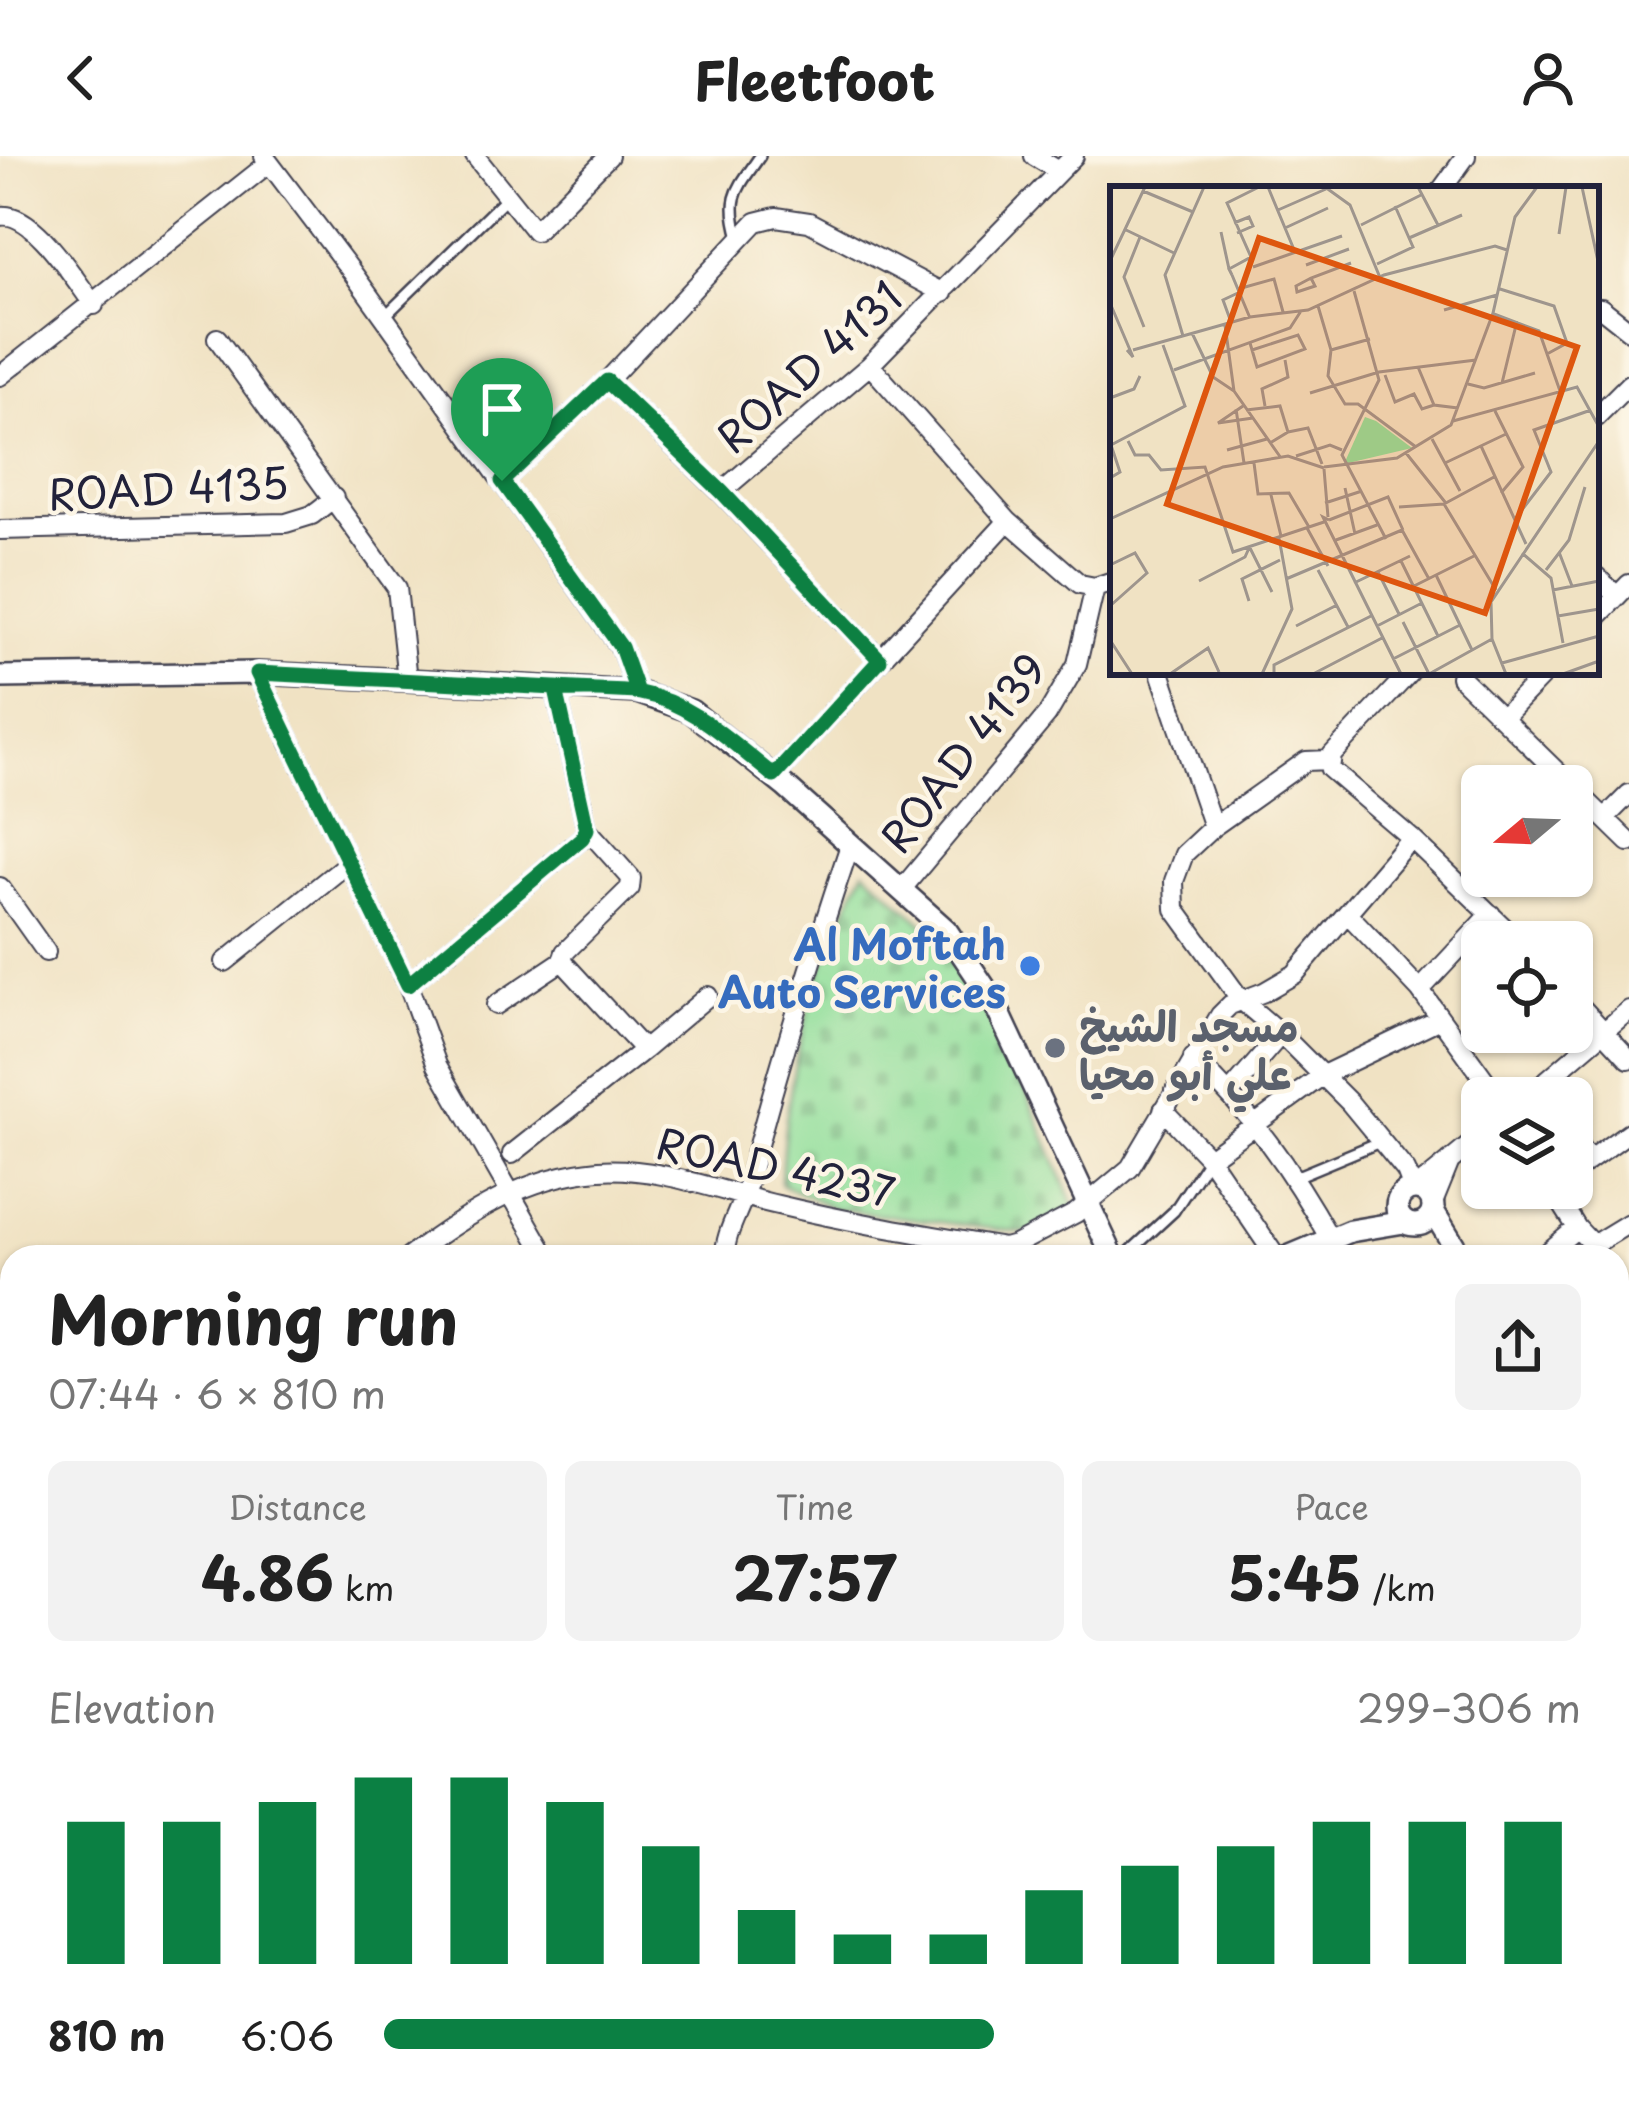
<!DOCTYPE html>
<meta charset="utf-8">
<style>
:root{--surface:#fff;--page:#f2f2f2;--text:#222;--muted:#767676;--accent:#0b8043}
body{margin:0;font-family:"Playpen Sans","Playpen Sans Arabic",sans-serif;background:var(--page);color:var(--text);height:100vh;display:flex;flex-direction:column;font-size:45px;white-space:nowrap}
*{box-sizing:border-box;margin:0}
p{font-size:39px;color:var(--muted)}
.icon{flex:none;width:66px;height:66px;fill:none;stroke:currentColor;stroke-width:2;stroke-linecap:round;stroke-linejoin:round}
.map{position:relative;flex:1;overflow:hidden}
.drawer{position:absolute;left:0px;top:1089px;width:1629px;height:861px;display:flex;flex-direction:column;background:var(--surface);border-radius:36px 36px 0 0;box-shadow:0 3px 9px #0004}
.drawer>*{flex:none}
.needle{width:78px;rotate:251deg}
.buttons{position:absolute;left:1461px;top:609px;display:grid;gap:24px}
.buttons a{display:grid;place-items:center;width:132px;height:132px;border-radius:18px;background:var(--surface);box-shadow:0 3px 9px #0004;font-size:60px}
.pin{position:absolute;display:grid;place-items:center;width:102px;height:102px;color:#fff;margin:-123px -51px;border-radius:50% 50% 50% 0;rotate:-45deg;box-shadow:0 0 12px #0007}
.pin .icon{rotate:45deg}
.round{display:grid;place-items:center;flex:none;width:126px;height:126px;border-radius:18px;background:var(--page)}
.head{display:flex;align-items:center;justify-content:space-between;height:204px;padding:0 48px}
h1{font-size:66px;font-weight:700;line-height:90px}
.stats{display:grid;grid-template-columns:repeat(3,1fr);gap:18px;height:204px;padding:12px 48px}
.stats div{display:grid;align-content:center;border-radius:18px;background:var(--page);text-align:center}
.stats b{font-size:60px;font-weight:700}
.stats small{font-size:33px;font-weight:400}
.stats p{font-size:33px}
.chart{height:336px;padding:24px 48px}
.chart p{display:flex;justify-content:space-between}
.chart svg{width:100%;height:216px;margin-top:12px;stroke:var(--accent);stroke-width:6}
ul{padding:0 48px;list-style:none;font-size:39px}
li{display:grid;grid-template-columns:192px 144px 1fr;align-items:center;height:90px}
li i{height:30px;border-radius:15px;background:var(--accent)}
header{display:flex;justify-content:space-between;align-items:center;height:156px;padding:0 48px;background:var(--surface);font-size:54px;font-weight:700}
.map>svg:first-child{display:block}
.cemetery{fill:url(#cemetery-stones);stroke:#5a806c;stroke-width:3}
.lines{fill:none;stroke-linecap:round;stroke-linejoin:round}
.service-casing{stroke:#413f4f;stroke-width:14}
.minor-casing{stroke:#413f4f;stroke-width:22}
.tertiary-casing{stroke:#413f4f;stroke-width:26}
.service{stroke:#fff;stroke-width:9}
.minor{stroke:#fff;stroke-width:18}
.tertiary{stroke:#fff;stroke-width:21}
.route-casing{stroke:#fff;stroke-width:24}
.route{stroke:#0b8043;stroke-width:15}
.shop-dot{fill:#3f7fe0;stroke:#fcf5e5;stroke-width:4.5}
.worship-dot{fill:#6b7280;stroke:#fcf5e5;stroke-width:4.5}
.labels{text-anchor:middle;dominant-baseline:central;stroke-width:9;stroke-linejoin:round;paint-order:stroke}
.street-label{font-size:42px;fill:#22223b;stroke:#fcf5e5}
.shop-label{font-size:42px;font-weight:bold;fill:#366cbe;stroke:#fcf5e5;text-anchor:end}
.worship-label{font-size:42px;font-weight:bold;fill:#5b616d;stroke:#fcf5e5;text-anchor:start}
.inset-road{fill:none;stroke:#9e958d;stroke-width:3}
.view{fill:#de560e;fill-opacity:0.15;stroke:#de560e;stroke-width:6}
.inset-edge{fill:none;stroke:#22223b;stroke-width:6}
</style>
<header><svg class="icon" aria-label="back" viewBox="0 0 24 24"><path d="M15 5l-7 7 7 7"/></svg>Fleetfoot<svg class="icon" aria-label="person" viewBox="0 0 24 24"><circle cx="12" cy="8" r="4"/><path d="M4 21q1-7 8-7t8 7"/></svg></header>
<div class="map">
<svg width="1629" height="1949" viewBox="0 0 1629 1949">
<defs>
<pattern id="cemetery-stones" width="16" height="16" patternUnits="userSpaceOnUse" patternTransform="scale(3)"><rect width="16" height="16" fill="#93df9c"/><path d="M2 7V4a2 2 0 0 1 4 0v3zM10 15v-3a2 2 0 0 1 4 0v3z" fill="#7ebf87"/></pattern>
</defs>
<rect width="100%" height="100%" fill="#fcf5e5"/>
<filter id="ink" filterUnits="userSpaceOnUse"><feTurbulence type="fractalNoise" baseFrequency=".00833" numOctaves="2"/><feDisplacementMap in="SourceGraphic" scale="24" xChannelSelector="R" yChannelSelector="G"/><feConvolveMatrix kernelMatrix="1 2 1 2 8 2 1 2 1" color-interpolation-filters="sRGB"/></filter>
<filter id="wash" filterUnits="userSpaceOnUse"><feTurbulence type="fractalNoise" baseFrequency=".004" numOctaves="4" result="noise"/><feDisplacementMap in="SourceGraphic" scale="48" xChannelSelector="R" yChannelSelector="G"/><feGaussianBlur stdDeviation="2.7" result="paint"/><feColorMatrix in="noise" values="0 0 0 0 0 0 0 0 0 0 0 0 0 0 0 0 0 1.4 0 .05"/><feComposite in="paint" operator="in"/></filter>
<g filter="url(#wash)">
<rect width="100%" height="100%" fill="#f0e2c3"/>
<path class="cemetery" d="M865,714L943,786L991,852L1076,1054L1032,1078L836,1053L781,1028C785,915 813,815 865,714Z"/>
</g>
<g filter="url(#ink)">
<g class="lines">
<g class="service-casing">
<path id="service" d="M739,81C727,40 737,34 760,0
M384,161L507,41
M1295,1021L1382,985
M1124,1101L1174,1055L1209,1002
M0,1328L12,1317
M0,1653L12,1642
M1617,1820L1629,1833
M0,1831L12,1820
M0,1836L12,1850"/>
</g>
<g class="minor-casing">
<path id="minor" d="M264,0L352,116L621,492L637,536
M475,0L535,75L609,0
M1034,0L1059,15
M1442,33L1466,0
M0,60C33,54 75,124 94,149
M1601,152L1629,174
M217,182L397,432L407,524
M870,209L1008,365L1080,428L1095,431L1113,425
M0,220L269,7
M607,225L721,336L880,504
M1596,261L1629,228
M502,325L607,225L756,66L776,61L809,66L943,137
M721,336L870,209L1074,0
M0,374L286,367L312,359L334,342
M1596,420L1617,440
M1596,462L1629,428
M1160,516L1213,671
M1410,516L1332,599L1330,613L1411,682L1519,786
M257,517L408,829L437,909L547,1101
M1460,521L1629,686
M1502,562L1546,516
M1329,604L1306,605L1213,671L1184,698L1174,725L1175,753L1241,844L1281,878L1350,947L1406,1015L1413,1033
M774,620L1008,365
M1605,662L1629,638
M0,731L46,796
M901,734L1047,559L1077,508L1095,431
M1348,758L1420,834L1498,942
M225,806L348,707
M408,829L582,682L587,673L556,534
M1420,834L1491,758
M1572,841L1629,903
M496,849L562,805
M644,894L708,840
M1193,902C1250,955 1292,1015 1330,1083
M1230,937L1281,878
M1526,942L1629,854
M1163,954L1209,1002L1276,1101
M1572,981L1589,1004
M512,998L644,894L562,805L565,796L630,732L631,722L587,673
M1209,1002L1323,919L1440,863
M1572,1017L1629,976
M1416,1033L1482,979
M1433,1047L1450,1005
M1577,1072L1593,1089L1629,1067
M409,1101C466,1058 526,1020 599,1014C658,1010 721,1036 778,1049C853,1067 928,1079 1004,1092L1015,1089L1076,1057L1130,1012L1220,859L1230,849L1264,836L1295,818L1411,682
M725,1101C724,1077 741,1054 747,1030C777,915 812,802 850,689
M1542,1101L1577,1072L1558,1042L1557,1032
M1617,1318L1629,1334
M0,1374L12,1387
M0,1441L12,1455
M0,1546L12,1536
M0,1559L12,1573
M1617,1624L1629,1614
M0,1706L12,1722
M179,1938L189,1949
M296,1938L305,1949
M701,1938L710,1949
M1023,1938L1028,1943
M1393,1938L1400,1949
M1541,1938L1551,1949
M0,1942L12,1931
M146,1949L158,1938
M336,1949L345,1938
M504,1949L510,1944
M569,1949L584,1938"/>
</g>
<g class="tertiary-casing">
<path id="tertiary" d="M0,521L257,517L407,524L637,536L691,555L785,630L946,774L993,844L1113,1101
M1397 1051a18 18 0 1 1 36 0a18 18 0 1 1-36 0Z
M1433,1055L1461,1101
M1288,1101L1350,1075L1404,1066
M0,1180L12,1202
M0,1219L12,1227
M1617,1273L1629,1272
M519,1938L527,1949
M841,1949L850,1938"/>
</g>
<use href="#service" class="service"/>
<use href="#minor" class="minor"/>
<use href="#tertiary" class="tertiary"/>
</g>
</g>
<g class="lines" filter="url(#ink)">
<g class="route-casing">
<path id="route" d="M502,325L621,491L637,536L257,517L408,829L582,682L587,673L556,534C584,535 614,532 640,537C693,547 733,588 774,620L880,504L722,336L607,225L502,325"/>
</g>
<use href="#route" class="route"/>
</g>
<circle class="shop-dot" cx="1030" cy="810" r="12"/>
<circle class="worship-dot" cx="1055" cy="892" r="12"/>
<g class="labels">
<g class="street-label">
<text transform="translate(808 210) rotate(-42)">ROAD 4131</text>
<text transform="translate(168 331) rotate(-3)">ROAD 4135</text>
<text transform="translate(962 596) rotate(-52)">ROAD 4139</text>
<text transform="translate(776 1010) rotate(12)">ROAD 4237</text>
</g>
<g class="shop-label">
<text x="1006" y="786">Al Moftah<tspan x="1006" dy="48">Auto Services</tspan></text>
</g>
<g class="worship-label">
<text x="1079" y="868">مسجد الشيخ<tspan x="1079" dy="48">علي أبو محيا</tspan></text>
</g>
</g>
<g transform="translate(1110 30)">
<rect width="489" height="489" fill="#f0e2c3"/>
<path d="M255,231L266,235L302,262L234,278Z" fill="#93df9c"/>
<path class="inset-road" d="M158,1L185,66M215,1L240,19L271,94M308,1L328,39M472,1L489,80M33,5L83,26M168,24L216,3M124,37L139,31L143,40L127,47M251,39L311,9M175,42L218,22M14,43L64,67M111,46L119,83M449,48L456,1M30,51L14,91L34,141M299,52L352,29M0,75L35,1M267,78L303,61L285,20M196,79L239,63M143,81L232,50M122,89L119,83L141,71L117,17L149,1M122,89L140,132M201,92L205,100L187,106L186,100L201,92L241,77M128,103L164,93L173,126M390,103L444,120L457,157L437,168M244,105L269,194L232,269L276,353M0,117L23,171L17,164M208,120L221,164M334,124L387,109M384,128L429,145L450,205M121,136L113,114L130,106M115,139L124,205M82,147L103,191L124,205L171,272M73,150L55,89L94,1M260,153L221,164L218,190L235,218H248L306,261M140,157L147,181L195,163L188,149L142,164M23,164L140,131L198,124L274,89L385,60L397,64M308,181L324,219L348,222M64,184L180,142L191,125M275,189L285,216L304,208L312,223L324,219M392,197L407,135M358,198L374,202L425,187M200,207L269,186L366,174M0,212L24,203L30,190M133,220L108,237L143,232M155,220L152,203L178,191L175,174M126,223L134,277M136,224L170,220L178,246L160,257M385,225L413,281L391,307M343,235L467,201L489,241M178,246L198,242L212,278M322,253L350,305M18,255L25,269H39L51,284L95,281L123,366L214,336M1,259L75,220L53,159M371,260L416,358M117,264L157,253M296,267L335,316M186,270L220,259L232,264M144,277L148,308L179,307L199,341M335,277L396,248M214,281L287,272L341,239L383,127L405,31L427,1M214,283L218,331M384,291L334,318L386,404M0,292L10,286L1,259M235,302L245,348M161,309L171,350M215,317L252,305M289,321L334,318M0,333L113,281L178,270L214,282M405,333L441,286L424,244L481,224M219,334L213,331L291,488M219,334L278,311L293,344M197,342L218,380M226,354L267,339M140,362L162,406M449,366L462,400M412,367L441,392L453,457M291,375L328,450M0,379L25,367L37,387L0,420M208,384L238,441M436,384L459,354L475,301M268,386L289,428M326,389L362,464M176,393L292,344L319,393M89,395L135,371L140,360M244,397L300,370M304,400L364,370M443,404L489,395M139,415L132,393L170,374M448,430L489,423M293,436L319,488L382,453M186,440L227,419M267,440L312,417M0,454L22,488M283,473L350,439M392,477L489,450M60,488L98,462L109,486M152,488L182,423L169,352M164,488V479L261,430M203,488L272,452M396,488L382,453L381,416L489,255M453,488L489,475"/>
<path class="view" d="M149,52L467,161L375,427L57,318Z"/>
<rect width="489" height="489" class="inset-edge"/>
</g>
</svg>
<div class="buttons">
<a><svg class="needle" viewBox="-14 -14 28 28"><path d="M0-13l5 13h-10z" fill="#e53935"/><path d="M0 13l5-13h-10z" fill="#767676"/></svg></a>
<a><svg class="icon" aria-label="locate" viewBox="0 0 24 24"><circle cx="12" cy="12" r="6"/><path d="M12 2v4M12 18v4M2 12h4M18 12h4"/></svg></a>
<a><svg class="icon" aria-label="layers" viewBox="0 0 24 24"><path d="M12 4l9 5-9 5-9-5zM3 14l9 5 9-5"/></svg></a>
</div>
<div class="pin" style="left:502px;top:325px;background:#1e9e55"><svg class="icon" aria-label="arrive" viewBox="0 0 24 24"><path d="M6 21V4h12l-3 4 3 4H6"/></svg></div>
<section class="drawer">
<div class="head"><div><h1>Morning run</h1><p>07:44 · 6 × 810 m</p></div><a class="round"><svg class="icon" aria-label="share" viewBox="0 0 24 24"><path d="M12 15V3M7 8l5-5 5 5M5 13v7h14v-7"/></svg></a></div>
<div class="stats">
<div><p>Distance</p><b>4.86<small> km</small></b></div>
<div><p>Time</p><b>27:57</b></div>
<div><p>Pace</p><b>5:45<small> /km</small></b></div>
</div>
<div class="chart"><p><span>Elevation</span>299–306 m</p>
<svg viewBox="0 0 160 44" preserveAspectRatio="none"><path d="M5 44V15M15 44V15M25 44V11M35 44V6M45 44V6M55 44V11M65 44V20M75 44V33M85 44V38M95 44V38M105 44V29M115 44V24M125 44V20M135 44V15M145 44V15M155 44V15"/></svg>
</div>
<ul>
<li><b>810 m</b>6:06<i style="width:51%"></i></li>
</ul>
</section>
</div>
